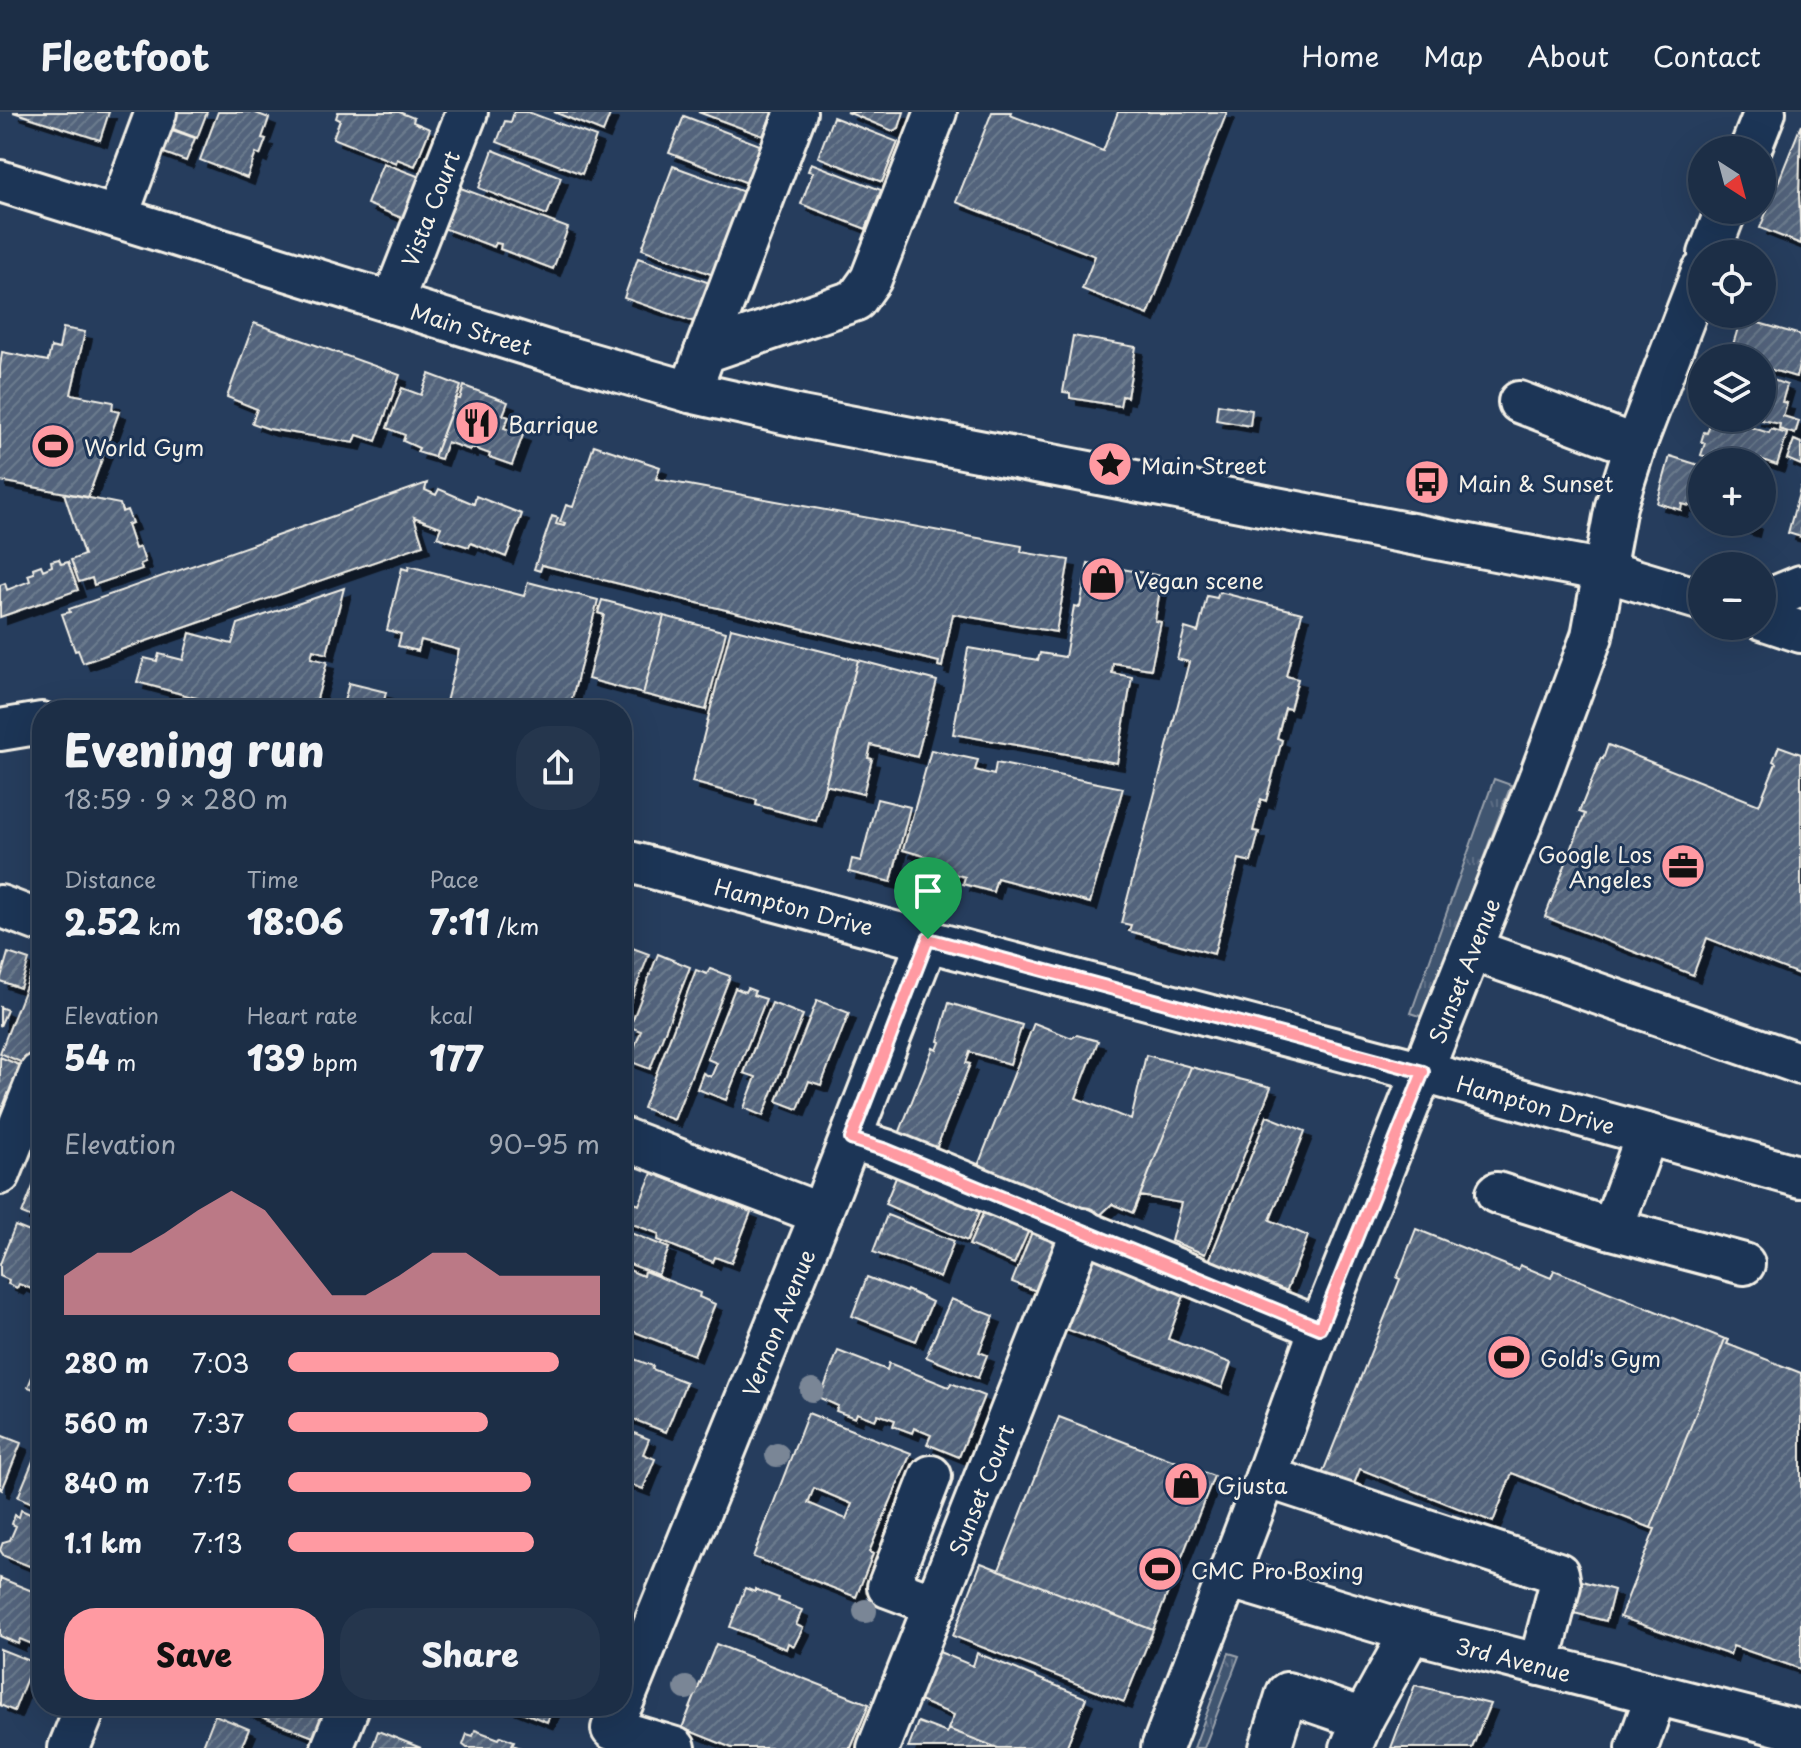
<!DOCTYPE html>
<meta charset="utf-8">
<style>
:root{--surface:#1c2e46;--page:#25364d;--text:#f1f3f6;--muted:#a0a8b3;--line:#3a4a5f;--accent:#ff9aa2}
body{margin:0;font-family:"Playpen Sans",sans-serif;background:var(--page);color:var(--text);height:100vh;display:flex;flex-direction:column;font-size:30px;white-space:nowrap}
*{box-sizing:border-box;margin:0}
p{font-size:26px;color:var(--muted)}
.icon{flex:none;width:44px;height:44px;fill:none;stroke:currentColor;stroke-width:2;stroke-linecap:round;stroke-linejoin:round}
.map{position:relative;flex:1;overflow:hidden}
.sheet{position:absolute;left:32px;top:588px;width:600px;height:1016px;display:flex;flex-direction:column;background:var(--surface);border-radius:32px;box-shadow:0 8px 32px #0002,0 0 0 2px var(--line)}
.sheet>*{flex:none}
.needle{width:52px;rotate:144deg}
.controls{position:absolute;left:1688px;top:24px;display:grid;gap:16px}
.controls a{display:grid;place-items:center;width:88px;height:88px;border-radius:50%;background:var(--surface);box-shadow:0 8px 32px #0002,0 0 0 2px var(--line);font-size:40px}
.pin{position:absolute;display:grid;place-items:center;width:68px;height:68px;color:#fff;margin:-82px -34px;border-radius:50% 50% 50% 0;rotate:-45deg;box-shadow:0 0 8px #0007}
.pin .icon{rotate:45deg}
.round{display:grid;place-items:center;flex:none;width:84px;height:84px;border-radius:32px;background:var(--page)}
.head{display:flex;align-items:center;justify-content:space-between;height:136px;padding:0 32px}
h1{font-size:44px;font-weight:800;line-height:60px}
.metrics{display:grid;grid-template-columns:repeat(3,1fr);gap:12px;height:136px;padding:8px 32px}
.metrics div{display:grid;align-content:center}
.metrics b{font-size:34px;font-weight:800}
.metrics small{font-size:22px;font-weight:400}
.metrics p{font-size:22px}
.chart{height:224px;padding:16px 32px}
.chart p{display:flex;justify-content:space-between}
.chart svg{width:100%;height:144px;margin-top:8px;fill:var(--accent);opacity:.7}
.cta{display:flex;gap:16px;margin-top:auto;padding:16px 32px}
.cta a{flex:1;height:92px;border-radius:32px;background:var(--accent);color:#111;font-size:32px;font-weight:800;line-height:92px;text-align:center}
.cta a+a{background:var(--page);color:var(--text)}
ul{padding:0 32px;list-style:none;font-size:26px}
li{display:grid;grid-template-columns:128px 96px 1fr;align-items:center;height:60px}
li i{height:20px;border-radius:10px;background:var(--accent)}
header{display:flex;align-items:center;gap:48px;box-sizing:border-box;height:112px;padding:0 40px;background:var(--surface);border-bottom:2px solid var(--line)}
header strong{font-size:38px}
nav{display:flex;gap:44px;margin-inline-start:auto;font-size:28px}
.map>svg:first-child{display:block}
.park{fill:url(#park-tufts);stroke:#9aa2ac;stroke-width:2}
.building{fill:url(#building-hatch);stroke:#f4f1e8;stroke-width:2;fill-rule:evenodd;filter:url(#shadow)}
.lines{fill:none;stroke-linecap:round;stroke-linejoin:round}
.minor-casing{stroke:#f4f1e8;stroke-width:46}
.minor{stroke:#1d3557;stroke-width:40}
.tree{fill:#7a8696}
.route-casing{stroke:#fff;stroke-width:16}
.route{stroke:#ff9aa2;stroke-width:10}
.labels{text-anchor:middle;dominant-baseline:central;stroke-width:6;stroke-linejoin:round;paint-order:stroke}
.street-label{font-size:22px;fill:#f4f1e8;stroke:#1d3557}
.poi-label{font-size:22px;fill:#f4f1e8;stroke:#1d3557;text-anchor:start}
</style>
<header>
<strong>Fleetfoot</strong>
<nav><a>Home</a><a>Map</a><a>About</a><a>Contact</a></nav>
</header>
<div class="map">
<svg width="1801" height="1636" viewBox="0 0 1801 1636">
<defs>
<pattern id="park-tufts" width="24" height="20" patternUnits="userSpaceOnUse" patternTransform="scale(2)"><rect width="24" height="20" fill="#40546f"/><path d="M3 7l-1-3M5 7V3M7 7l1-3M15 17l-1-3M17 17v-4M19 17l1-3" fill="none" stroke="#5c6d84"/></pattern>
<pattern id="building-hatch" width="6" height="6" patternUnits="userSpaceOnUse" patternTransform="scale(2)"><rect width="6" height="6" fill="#52647b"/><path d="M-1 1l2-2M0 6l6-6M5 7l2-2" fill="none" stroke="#6c7b8e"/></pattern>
<filter id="shadow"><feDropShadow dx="7" dy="7" stdDeviation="0" flood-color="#0009"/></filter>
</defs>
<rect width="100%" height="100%" fill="#263d5d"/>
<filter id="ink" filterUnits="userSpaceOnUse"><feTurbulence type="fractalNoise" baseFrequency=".0125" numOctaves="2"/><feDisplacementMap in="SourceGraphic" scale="16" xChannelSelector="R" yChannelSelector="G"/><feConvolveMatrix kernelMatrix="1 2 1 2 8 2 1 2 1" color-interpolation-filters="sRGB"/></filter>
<g filter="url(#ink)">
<path class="park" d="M1494,667L1511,673L1423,905L1411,901Z
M1229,1541L1239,1544L1204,1636H1194Z"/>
<path class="building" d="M13,0H109L100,28Z
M160,0H207L197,26L168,15Z
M218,0H253L269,6L262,26L266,27L260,43L256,41L247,66L200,48Z
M338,0H399L414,6L413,10L430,17L415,54L397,47L396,51L333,26L340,8L336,6Z
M514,0H528L596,25L582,62L497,30L505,9L511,10Z
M554,0H611L603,20Z
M698,0H772L763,24Z
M847,0H904L899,16L893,19Z
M992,0H1011L1010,3L1103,39L1118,0H1227L1148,203L1082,177L1095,144L956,90Z
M684,4L765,35L750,72L669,41Z
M833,5L898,30L882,70L818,45Z
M1801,13L1799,83L1801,132L1760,116Z
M161,14L195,26L186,49L153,37Z
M493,38L561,65L547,103L479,76Z
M383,51L431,69L414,111L367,92Z
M811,51L881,78L866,117L801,92L813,60L808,59Z
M673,54L747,81L716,164L642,137Z
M458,75L568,116L553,157L500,137L501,132L496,131L494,135L443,116Z
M638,146L713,172L697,211L624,186Z
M1741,206L1801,223V247L1796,265L1762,255V246H1729Z
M254,211L400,263L376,329L357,323L354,331L269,317L252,311L257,297L227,285Z
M63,216L85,220L71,282L113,290L112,298L119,300L88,385L0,369V255L2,240L48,249L51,235L59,237Z
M1073,224L1136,235L1127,285L1122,284L1120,294L1070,286V281L1063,280Z
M429,262L461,274L434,345L417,340L419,336L403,329L405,323L387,316L402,276L421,283Z
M1762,264L1787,273L1782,290L1787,291L1783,304L1799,309L1795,322L1779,317L1780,312L1753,306H1762Z
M464,274L508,290L503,303L509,305L504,316L523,323L512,353L489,345L490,342L471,335L470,338L447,330L441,347L434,345L456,286L460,287Z
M1218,292L1252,298L1250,314L1216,308Z
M1712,306H1722L1769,321L1771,317L1787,322L1777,353L1760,347L1759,350H1723L1701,343L1705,331L1701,330L1704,320L1707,321Z
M1794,328L1801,331V353L1787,347Z
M594,333L660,355L656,367L1022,434L1021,440L1069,448L1056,520L953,502L942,555L938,554L939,550L542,453L540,459L534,457L552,404L558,406L556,412L564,414L565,411L560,410L566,393L573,395Z
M1670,344L1702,354V397L1682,392L1681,398L1657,391Z
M427,371L425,378L436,383L439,377L474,392L476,384L522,402L506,445L471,431L469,435L437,425L441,415L414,405L423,433L83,551L78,538L75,539L62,502L70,500L69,497Z
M1801,374V425L1788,421Z
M64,381L120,392L122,400L127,398L132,411L127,413L135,437L140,435L145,450L140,452L142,457L94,473L92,466L79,470L71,448L84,443Z
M1732,410H1754L1752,418L1732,412Z
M59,447L61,452L68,450L78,478L0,505V473L5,471L7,478L30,469L28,463L34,461L33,456L41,453L43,458L52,454L51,449Z
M1088,451L1162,464L1155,509L1161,510L1151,557L1113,551L1112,561L1132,565L1117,651L953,622L968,536L1038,548L1040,541L1065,545L1074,494L1080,495Z
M409,454L524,484L528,470L598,488L569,598H444L459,538L421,528L418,539L398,534L401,522L387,518L402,456L408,458Z
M344,476L327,542L313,538L311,546L327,550L314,598H241L137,570L144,546L157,549L159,542L183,548L190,521L232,532L238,512Z
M1219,480L1302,501L1286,564L1298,567L1290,597L1285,596L1277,626L1282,628L1266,689L1261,687L1253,719L1259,720L1251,750L1239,747L1214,842L1129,819L1131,813L1121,811L1189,550L1177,547L1185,516L1198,520L1207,484L1217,486Z
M602,488L664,504L643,582L588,567L604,503L598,501Z
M664,504L726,520L706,598L643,582Z
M731,516L858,548L816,709L756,693L757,688L692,670Z
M858,548L937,569L917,645L871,633L868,646L872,647L863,682L825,673Z
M349,571L386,580L382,598H338L340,592L343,593Z
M1608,633L1759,693L1776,651L1773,649L1779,634L1801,642V863L1707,826L1693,863L1545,805L1585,702L1579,700L1601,646L1603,647Z
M931,638L978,648L975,658L994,663L996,651L1123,676L1090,791L997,766L993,780L963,772L965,765L933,756L935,747L903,738Z
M877,687L910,695L891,770L849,760L852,747L861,749Z
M627,834L649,842L622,912V835L626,837Z
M8,841L29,848L20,876L0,869Z
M658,842L690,855L650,957L629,949L641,919L630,915Z
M42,843V934L37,946L29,943L25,952L0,941L31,861L34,862Z
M710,857L730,864L674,1008L643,996L696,858L707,862Z
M735,876L745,880L747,876L755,879L753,883L766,887L726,988L697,977L703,961L711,965L717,951L707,947Z
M817,888L849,901L821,973L809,969L798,997L777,989Z
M772,891L803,903L763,1004L744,996L756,965L744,961Z
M949,891L1022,913L1010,952L970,940L966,951L970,952L934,1042L897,1027L933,936L937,938L940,930L938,929Z
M0,895L7,898L0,914Z
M1034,911L1072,926L1077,923L1098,929L1076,986L1131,1008L1146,943L1191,955L1133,1101L1112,1092L1093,1110L974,1064Z
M0,945L24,955L11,987L8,986L0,1017Z
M1191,955L1271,975L1205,1142L1171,1129L1181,1091L1140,1084Z
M1267,1004L1305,1019L1270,1108L1308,1124L1284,1185L1207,1154Z
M41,1054H42V1110L22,1102Z
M652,1061L751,1100L731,1151L715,1145L713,1150L658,1128L659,1122L622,1108L626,1087L639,1093Z
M897,1063L981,1096L967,1129L885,1092Z
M984,1099L1029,1118L1014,1152L969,1133Z
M887,1103L954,1129L940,1166L873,1140Z
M15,1114L42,1125V1181L19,1172L17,1176L8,1172L9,1168L0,1164V1152Z
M1416,1117L1518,1158L1520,1153L1551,1166L1554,1158L1725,1227L1651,1416L1512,1361L1493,1410L1360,1357L1352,1377L1321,1365L1400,1167L1397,1166Z
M623,1118L669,1136L658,1163L622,1149Z
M1032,1120L1062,1132L1042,1181L1012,1170Z
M1087,1139L1185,1181L1168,1227L1231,1251L1222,1276L1058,1214Z
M622,1155L643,1164L644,1159L700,1181L699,1185L715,1192L694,1243L622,1215Z
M867,1165L906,1180L907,1178L932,1190L916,1229L852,1204Z
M951,1187L994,1204L979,1240L987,1243L978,1266L926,1245Z
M1725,1227L1729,1228L1727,1232L1801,1261V1557L1733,1534L1730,1543L1620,1505L1655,1417L1651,1416Z
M838,1239L887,1258L889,1251L949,1275L951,1271L984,1284L959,1345L927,1332L931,1323L914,1316L912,1321L893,1314L895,1308L878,1302L875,1308L857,1301L855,1306L836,1299L838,1294L820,1286Z
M622,1245L628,1247L629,1245L653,1254L652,1257L686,1270L666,1320L622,1303Z
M34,1260L42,1263V1280L28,1275Z
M808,1301L911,1341L869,1440L873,1442L856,1485L753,1445ZM814,1376L852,1392L846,1407L808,1391Z
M1059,1305L1214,1364L1153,1518L999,1458Z
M622,1316L649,1327L643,1342L655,1347L643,1377L622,1369Z
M0,1323L21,1331L2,1378L0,1377Z
M35,1344L42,1347V1395L18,1385Z
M21,1398L42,1407V1459L4,1444L0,1438L3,1430L10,1428L16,1414L12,1412L15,1403L19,1405Z
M981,1451L1153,1518L1124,1590L953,1524Z
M0,1466L42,1483V1522L37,1534L20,1527L18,1532L0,1524Z
M1582,1469L1614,1478L1606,1509L1574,1501Z
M745,1476L755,1480V1477L779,1486L778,1489L802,1498L796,1513L803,1516L794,1534L788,1531L786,1537L730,1515Z
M716,1532L869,1592L851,1636H732L682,1616Z
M0,1537L33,1550L14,1599L0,1593Z
M937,1539L973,1554L977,1541L1086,1586L1066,1636H998L948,1617L954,1603L917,1588Z
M1415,1573L1490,1592L1472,1636H1391Z
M233,1594H335L321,1628Z
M507,1594H554L547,1610Z
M215,1603L249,1617L241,1636H202Z
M918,1610L947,1621L948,1617L998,1636H908Z
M475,1618L499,1627L501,1624L514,1629L512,1633L521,1636H467L463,1633L467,1622L473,1624Z
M378,1619L421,1636H372Z"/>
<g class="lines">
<g class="minor-casing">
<g id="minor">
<path d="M1750,38L1765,0"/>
<path id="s1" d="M0,69L547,239L690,280L801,305L1605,459L1702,488"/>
<path d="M117,105L156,0"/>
<path d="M1709,142L1726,98"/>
<path id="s2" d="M392,191L467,0"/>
<path d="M705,240L796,0"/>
<path d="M690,280L705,240L856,188L871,167L936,0"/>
<path d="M1519,290L1635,334"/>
<path d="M1762,490L1801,474"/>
<path d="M1762,507L1801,520"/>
<path d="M0,618L42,611"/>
<path id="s3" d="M622,748L1423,960L1801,1065"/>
<path d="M0,794L42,810"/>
<path d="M1472,838L1801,952"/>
<path d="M1647,1022L1612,1117L1744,1152"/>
<path d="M622,1026L821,1102"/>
<path d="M851,1027L886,1038L1320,1216"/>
<path d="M0,1062L40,961L42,962"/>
<path d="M1497,1081L1612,1117"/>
<path d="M931,1364L888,1475L936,1493"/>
<path d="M1266,1365L1558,1461L1560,1473L1539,1553"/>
<path id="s4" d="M1227,1465L1411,1520L1801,1619"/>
<path id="s5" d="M622,1592L821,1102L928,827"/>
<path d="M612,1617L675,1636"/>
<path d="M69,1636L86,1594"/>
<path d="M332,1636L349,1594"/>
<path id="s6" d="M878,1636L1083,1117"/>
<path id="s7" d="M1162,1636L1266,1365L1320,1216L1539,667L1592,524L1616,394L1635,334L1702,160"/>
<path d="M1270,1636L1287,1581L1363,1607"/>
<path d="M1351,1636L1363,1607L1411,1520"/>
<path d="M1637,1636L1656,1583"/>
</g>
</g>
<use href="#minor" class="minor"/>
</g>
<g class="tree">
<circle cx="812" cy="1278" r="12"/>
<circle cx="777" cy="1343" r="12"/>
<circle cx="865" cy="1499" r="12"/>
<circle cx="686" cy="1576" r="12"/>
</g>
</g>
<g class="lines" filter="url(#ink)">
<g class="route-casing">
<path id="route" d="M928,827L1423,960L1320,1216L886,1038L851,1027Z"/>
</g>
<use href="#route" class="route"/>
</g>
<defs>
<g id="restaurant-disc" transform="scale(2.3)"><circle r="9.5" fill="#ff9aa2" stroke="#1d3557"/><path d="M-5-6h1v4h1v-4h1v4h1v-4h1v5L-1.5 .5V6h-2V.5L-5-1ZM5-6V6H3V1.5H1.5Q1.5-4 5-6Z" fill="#111"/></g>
<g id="stadium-disc" transform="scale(2.3)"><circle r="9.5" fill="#ff9aa2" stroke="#1d3557"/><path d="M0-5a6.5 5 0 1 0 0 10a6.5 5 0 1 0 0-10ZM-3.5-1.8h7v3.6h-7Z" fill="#111"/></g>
<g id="sight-disc" transform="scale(2.3)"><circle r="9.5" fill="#ff9aa2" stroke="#1d3557"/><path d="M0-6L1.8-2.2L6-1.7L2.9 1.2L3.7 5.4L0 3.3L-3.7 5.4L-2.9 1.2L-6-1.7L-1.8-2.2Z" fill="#111"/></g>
<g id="bus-disc" transform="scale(2.3)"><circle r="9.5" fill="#ff9aa2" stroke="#1d3557"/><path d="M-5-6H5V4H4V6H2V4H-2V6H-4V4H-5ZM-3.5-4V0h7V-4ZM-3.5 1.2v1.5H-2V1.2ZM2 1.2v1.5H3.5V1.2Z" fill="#111"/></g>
<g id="shop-disc" transform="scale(2.3)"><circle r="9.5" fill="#ff9aa2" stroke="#1d3557"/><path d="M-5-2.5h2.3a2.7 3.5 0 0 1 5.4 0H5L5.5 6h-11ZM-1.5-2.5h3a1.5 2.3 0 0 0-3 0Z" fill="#111"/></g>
<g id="office-disc" transform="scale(2.3)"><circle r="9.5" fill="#ff9aa2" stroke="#1d3557"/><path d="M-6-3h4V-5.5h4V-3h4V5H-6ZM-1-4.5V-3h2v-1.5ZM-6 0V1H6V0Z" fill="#111"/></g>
</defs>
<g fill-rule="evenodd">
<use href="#restaurant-disc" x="477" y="311"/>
<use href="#stadium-disc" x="53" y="334"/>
<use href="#sight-disc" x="1110" y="352"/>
<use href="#bus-disc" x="1427" y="370"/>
<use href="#shop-disc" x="1103" y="467"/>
<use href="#office-disc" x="1683" y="754"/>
<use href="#stadium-disc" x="1509" y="1245"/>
<use href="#shop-disc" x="1186" y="1372"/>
<use href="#stadium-disc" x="1160" y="1457"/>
</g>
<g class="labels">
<g class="street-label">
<text stroke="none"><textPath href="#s2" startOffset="102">Vista Court</textPath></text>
<text stroke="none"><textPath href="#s1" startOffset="494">Main Street</textPath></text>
<text stroke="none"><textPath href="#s3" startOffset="178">Hampton Drive</textPath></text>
<text stroke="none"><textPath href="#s7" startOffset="834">Sunset Avenue</textPath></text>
<text stroke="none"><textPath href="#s3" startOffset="946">Hampton Drive</textPath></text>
<text stroke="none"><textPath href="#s5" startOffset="412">Vernon Avenue</textPath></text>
<text stroke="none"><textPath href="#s6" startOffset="278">Sunset Court</textPath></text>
<text stroke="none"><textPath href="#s4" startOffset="298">3rd Avenue</textPath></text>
</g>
<g class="poi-label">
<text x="508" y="311">Barrique</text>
<text x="84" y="334">World Gym</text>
<text x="1141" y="352">Main Street</text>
<text x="1458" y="370">Main &amp; Sunset</text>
<text x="1134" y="467">Vegan scene</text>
<text x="1652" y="741" text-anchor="end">Google Los<tspan x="1652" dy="25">Angeles</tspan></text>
<text x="1540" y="1245">Gold's Gym</text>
<text x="1217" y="1372">Gjusta</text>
<text x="1191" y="1457">CMC Pro Boxing</text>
</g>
</g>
</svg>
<div class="controls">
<a><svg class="needle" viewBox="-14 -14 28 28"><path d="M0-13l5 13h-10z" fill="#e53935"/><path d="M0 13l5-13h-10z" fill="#a0a8b3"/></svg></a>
<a><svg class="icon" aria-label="locate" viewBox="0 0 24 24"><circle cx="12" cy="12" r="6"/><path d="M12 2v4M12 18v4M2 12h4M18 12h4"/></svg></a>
<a><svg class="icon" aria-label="layers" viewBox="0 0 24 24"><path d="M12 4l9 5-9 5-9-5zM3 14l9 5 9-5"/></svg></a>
<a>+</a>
<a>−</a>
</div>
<div class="pin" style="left:928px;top:827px;background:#1e9e55"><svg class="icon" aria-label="arrive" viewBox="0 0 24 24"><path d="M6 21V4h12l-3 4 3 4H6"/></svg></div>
<section class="sheet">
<div class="head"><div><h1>Evening run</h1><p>18:59 · 9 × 280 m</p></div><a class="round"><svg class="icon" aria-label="share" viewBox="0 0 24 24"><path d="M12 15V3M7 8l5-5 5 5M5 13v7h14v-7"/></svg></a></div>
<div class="metrics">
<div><p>Distance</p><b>2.52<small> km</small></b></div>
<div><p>Time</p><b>18:06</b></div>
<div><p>Pace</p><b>7:11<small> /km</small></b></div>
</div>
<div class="metrics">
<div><p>Elevation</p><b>54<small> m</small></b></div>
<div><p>Heart rate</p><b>139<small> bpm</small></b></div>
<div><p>kcal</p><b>177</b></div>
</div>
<div class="chart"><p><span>Elevation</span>90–95 m</p>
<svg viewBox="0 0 160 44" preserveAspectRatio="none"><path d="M0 44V32L10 25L20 25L30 19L40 12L50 6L60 12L70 25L80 38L90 38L100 32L110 25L120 25L130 32L140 32L150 32L160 32V44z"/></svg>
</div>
<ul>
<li><b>280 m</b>7:03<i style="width:87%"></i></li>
<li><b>560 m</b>7:37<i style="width:64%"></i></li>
<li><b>840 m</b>7:15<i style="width:78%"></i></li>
<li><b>1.1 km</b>7:13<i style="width:79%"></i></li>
</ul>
<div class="cta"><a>Save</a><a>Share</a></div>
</section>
</div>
